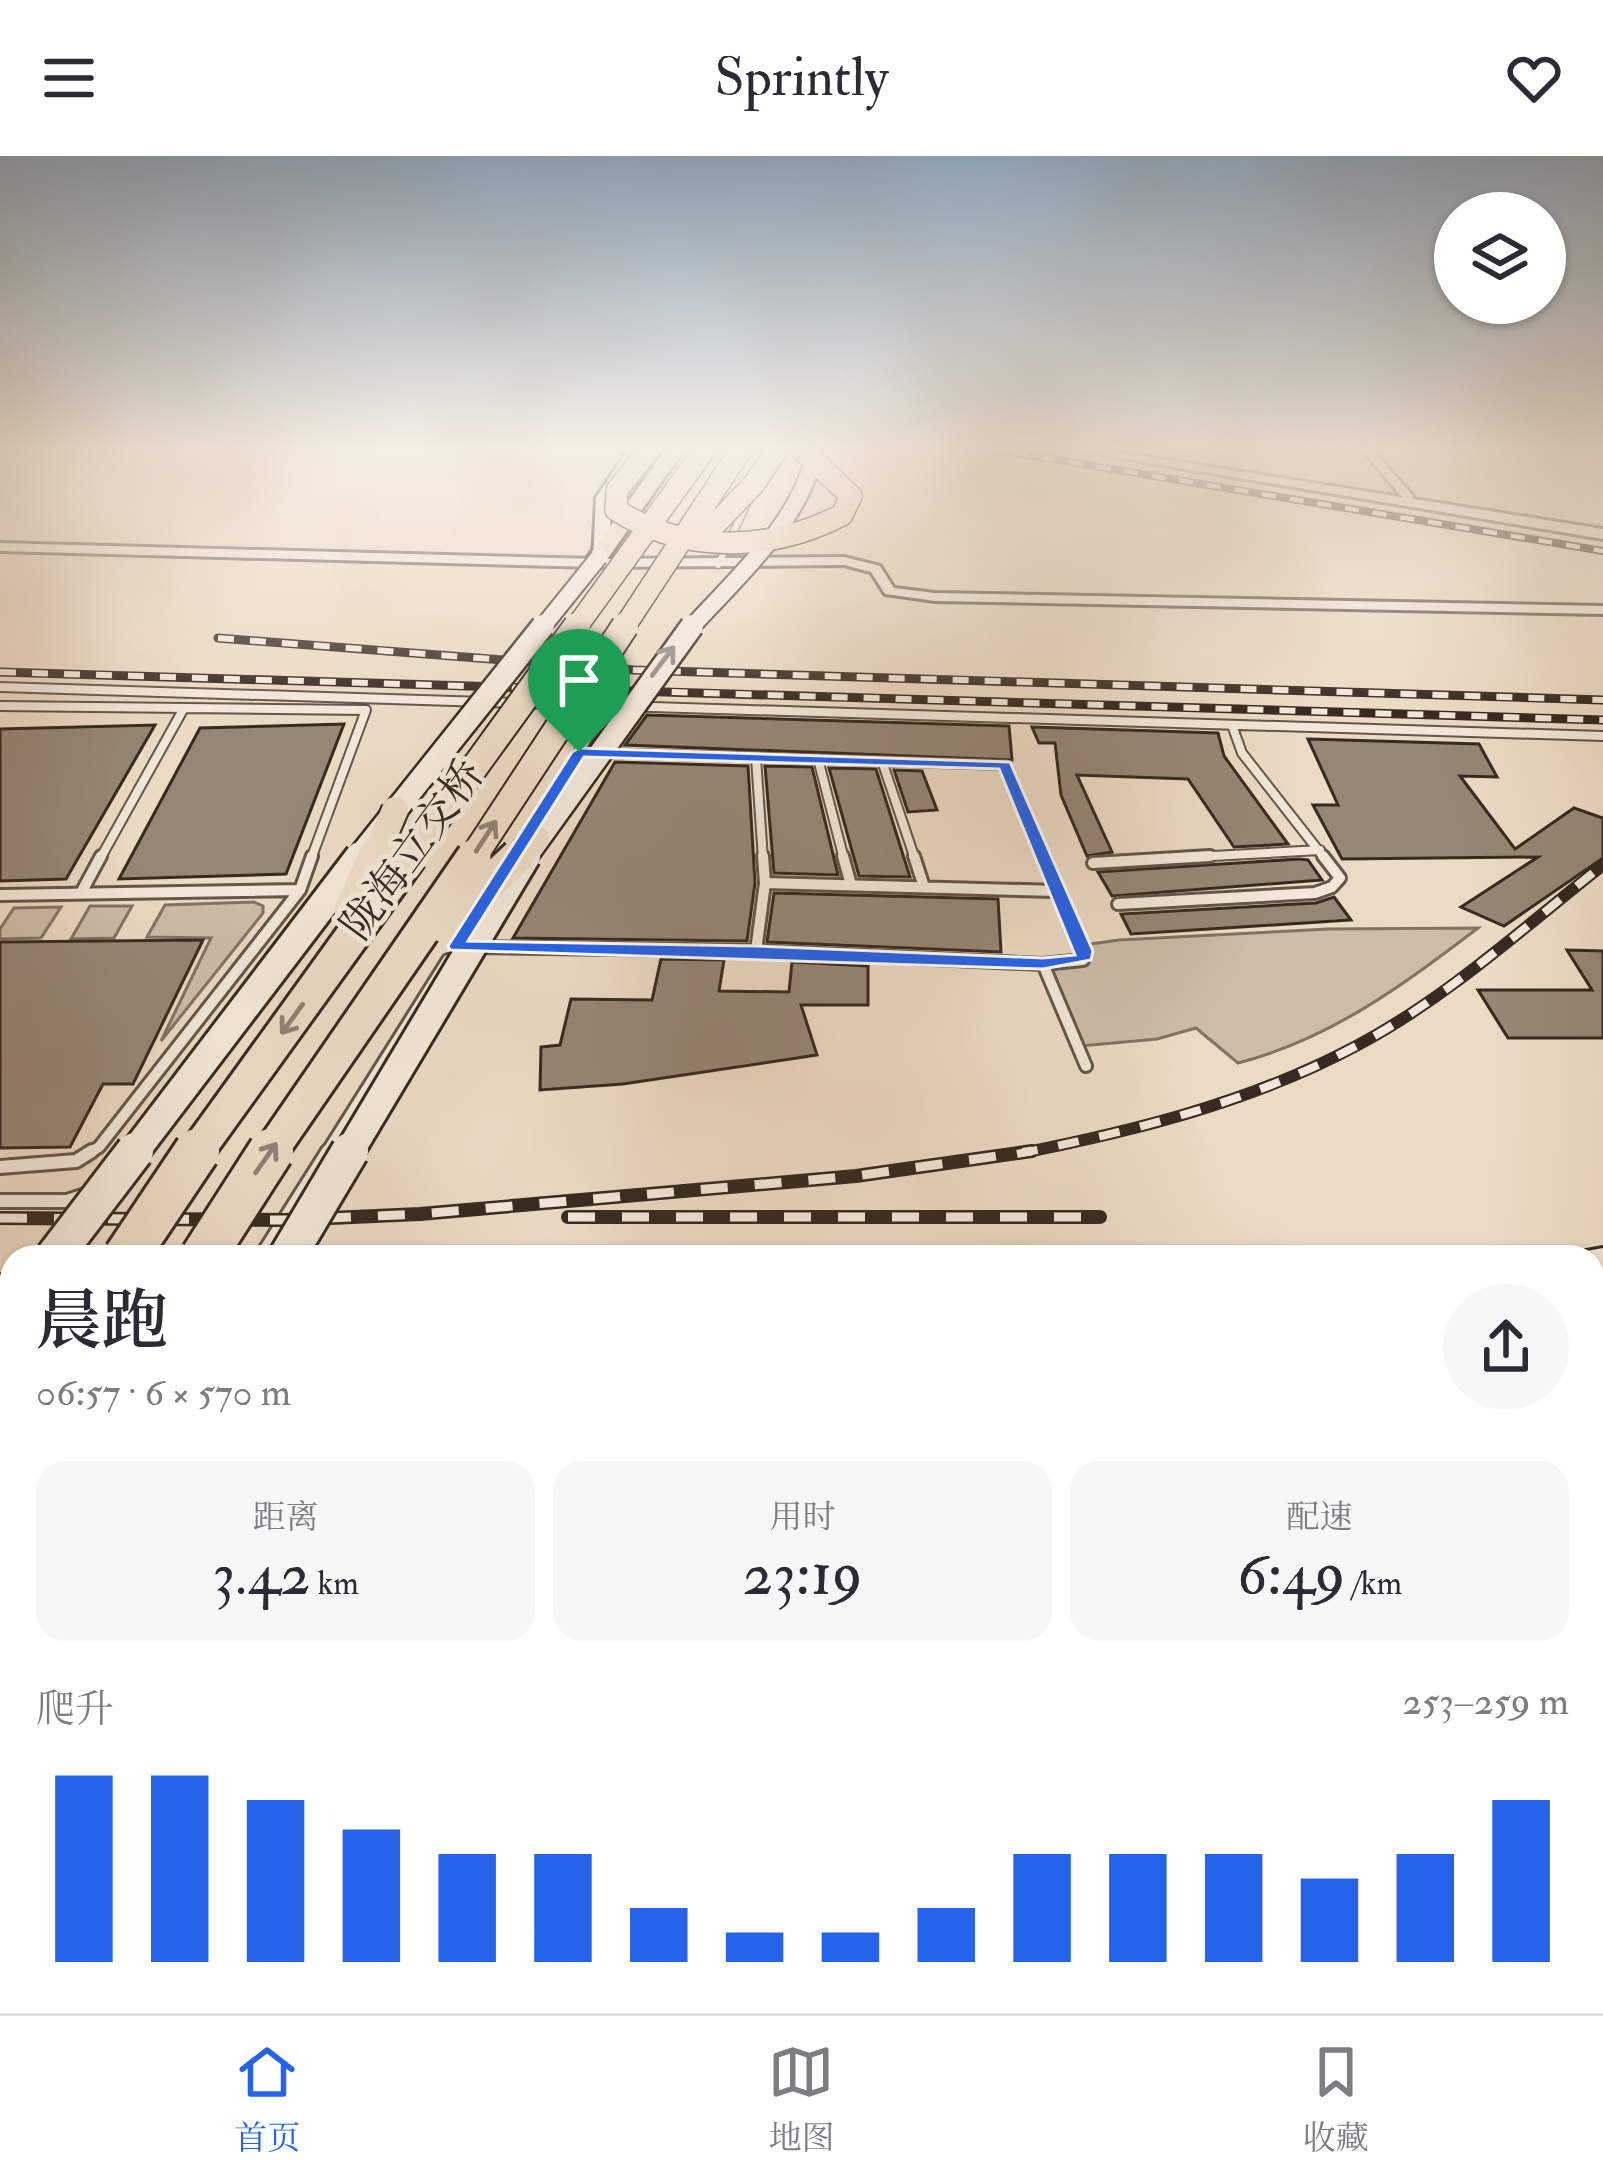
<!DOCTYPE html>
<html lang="zh">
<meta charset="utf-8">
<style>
:root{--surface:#fff;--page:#f7f7f7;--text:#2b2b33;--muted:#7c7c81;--line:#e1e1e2;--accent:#2563eb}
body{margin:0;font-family:"IM FELL Double Pica","Noto Serif SC",serif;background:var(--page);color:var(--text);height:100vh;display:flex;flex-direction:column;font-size:45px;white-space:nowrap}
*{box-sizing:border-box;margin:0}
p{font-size:39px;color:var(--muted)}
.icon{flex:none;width:66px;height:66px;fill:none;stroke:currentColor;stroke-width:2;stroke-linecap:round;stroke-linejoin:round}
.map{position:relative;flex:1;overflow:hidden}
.panel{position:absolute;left:0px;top:1089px;width:1605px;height:768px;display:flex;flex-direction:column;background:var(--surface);border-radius:36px 36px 0 0;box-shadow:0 3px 9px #0004}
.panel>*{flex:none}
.buttons{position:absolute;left:1434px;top:36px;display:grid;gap:24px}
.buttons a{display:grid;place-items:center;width:132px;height:132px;border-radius:50%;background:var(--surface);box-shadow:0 3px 9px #0004;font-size:60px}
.pin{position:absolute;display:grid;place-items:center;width:102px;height:102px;color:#fff;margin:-123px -51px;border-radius:50% 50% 50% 0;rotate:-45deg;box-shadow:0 0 12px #0007}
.pin .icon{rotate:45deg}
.round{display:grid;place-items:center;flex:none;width:126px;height:126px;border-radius:63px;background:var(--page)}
.head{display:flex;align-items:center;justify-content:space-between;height:204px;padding:0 36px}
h1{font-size:66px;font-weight:600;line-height:90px}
.metrics{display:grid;grid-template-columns:repeat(3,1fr);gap:18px;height:204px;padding:12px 36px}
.metrics div{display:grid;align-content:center;border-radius:30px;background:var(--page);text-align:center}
.metrics b{font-size:60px;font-weight:600}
.metrics small{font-size:33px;font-weight:400}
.metrics p{font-size:33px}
.chart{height:336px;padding:24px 36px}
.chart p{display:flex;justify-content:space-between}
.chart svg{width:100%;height:216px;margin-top:12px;stroke:var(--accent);stroke-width:6}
header{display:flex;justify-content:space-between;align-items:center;height:156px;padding:0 36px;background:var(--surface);font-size:54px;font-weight:600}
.tab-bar{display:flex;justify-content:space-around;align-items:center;height:168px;border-top:3px solid var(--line);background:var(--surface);font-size:33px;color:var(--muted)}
.tab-bar a{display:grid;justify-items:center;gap:6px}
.tab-bar .selected{color:var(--accent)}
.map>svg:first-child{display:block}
.green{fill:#ccbca8;stroke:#827364;stroke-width:3}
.building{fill:#958675;stroke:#372a20;stroke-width:3}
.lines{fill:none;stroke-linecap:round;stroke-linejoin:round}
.service-far4-casing{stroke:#645649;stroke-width:9}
.service-far3-casing{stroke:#645649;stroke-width:12}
.service-far2-casing{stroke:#645649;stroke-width:16}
.service-far1-casing{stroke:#645649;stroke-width:18}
.service-casing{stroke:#645649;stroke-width:22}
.minor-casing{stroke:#645649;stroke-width:6}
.tertiary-casing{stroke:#645649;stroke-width:6}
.secondary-casing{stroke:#372a20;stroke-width:6}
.primary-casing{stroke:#372a20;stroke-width:6}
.trunk-casing{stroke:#372a20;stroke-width:6}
.service-far4{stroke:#f2e7d9;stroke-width:6}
.service-far3{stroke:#f2e7d9;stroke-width:8}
.service-far2{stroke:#f2e7d9;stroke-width:10}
.service-far1{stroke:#f2e7d9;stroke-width:12}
.service{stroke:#f2e7d9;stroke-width:16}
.minor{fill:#f2e7d9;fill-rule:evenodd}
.tertiary{fill:#f2e7d9;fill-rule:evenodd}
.secondary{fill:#f2e7d9;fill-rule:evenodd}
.primary{fill:#ebdac4;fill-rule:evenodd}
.trunk{fill:#ebdac4;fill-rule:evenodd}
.rail-far3-casing{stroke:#372a20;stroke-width:8}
.rail-far2-casing{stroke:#372a20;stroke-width:9}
.rail-far1-casing{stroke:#372a20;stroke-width:12}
.rail-casing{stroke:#372a20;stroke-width:14}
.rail-far3{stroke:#f2e7d9;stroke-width:4.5;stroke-dasharray:14;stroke-linecap:butt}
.rail-far2{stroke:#f2e7d9;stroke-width:6;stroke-dasharray:16;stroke-linecap:butt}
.rail-far1{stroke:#f2e7d9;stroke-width:8;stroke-dasharray:21;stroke-linecap:butt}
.rail{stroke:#f2e7d9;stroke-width:9;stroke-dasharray:27;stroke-linecap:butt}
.secondary-bridge-far3-casing{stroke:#372a20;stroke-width:20;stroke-linecap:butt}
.secondary-bridge-far2-casing{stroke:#372a20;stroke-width:27;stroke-linecap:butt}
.secondary-bridge-far1-casing{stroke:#372a20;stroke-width:34;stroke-linecap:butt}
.secondary-bridge-casing{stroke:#372a20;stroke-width:42;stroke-linecap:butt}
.trunk-bridge-far3-casing{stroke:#372a20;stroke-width:24;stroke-linecap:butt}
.trunk-bridge-far2-casing{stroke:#372a20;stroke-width:30;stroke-linecap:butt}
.trunk-bridge-far1-casing{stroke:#372a20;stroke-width:39;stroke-linecap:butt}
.trunk-bridge-casing{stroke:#372a20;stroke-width:50;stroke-linecap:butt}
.secondary-bridge-far3{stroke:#f2e7d9;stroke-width:16}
.secondary-bridge-far2{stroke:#f2e7d9;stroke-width:22}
.secondary-bridge-far1{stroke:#f2e7d9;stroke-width:28}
.secondary-bridge{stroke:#f2e7d9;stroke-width:36}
.trunk-bridge-far3{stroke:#ebdac4;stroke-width:21}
.trunk-bridge-far2{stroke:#ebdac4;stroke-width:26}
.trunk-bridge-far1{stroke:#ebdac4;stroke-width:33}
.trunk-bridge{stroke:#ebdac4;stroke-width:44}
.oneway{stroke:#94887c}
.oneway2{stroke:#918272}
.route{fill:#2563eb;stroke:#fff;stroke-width:3;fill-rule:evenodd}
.labels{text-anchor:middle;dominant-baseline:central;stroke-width:10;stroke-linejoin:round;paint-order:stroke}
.street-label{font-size:42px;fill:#372a20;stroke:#f2e7d9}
</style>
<header><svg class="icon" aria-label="menu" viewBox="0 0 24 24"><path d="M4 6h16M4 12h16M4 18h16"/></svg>Sprintly<svg class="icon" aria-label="heart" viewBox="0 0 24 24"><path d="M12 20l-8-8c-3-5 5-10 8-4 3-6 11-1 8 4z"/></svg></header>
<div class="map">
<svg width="1603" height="1857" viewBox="0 0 1603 1857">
<rect width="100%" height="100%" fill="#ebdac4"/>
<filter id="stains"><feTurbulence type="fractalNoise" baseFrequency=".00167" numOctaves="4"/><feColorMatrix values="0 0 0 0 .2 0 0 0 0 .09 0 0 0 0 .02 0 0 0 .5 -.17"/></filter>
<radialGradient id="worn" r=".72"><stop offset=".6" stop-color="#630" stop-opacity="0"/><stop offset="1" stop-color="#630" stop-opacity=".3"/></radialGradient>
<path class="green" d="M254,746L263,750V757L161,885L211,782L147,781L165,749Z
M90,750H132L114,782L71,783Z
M61,751L41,782L0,783V773L14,752Z
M1478,772C1403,829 1331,883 1238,907L1196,872L1157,883L1081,890L1048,802L1077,801L1084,789L1119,784L1328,773Z"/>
<path class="building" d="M647,559L1009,570L1012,604L625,589Z
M344,568L286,718L119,723L200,572Z
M155,569L66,723L0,725V573Z
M1032,571L1218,577L1224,600L1288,688L1234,691L1188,623L1077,619L1112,696L1087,700L1061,639L1055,587H1039Z
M1308,583L1479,588L1497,621L1460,620L1515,693L1574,652L1603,662V702L1504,770L1461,751L1538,701L1342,703L1313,649H1338Z
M615,606L748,610L755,727L747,785L513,782Z
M765,610L812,611L838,719L774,717Z
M829,612L876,613L910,721L859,720Z
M894,614L922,615L937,654L908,656Z
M1299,703L1308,704L1322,724L1112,740L1098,716Z
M774,737L998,743L1001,796L767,786Z
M1334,741L1351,764L1131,778L1121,758L1316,747Z
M203,784L133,928H103L70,991L0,992V786Z
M1567,794L1603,795V882H1508L1478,834H1592Z
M661,803L724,804L719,835L789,836L792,806L868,810V849H801L817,899L623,928L540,934L541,891L560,889L571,843L652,844Z"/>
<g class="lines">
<g class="service-far4-casing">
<path id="service-far4" d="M718,409L749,343"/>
</g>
<g class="service-far3-casing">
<path id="service-far3" d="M0,531L617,550
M0,550L366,554L311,703
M1232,569L1242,597L1325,703
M605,597L1005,609L1046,703
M756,602L763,703
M818,603L844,703
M882,605L915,703
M525,682L602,559L620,550L1603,580
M100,703L184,552
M1158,703L1320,694"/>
</g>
<g class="service-far2-casing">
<path id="service-far2" d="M843,700L851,729
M914,700L924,731
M1093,707L1210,700
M765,727L1057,735
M81,737L101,700
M0,739L300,734
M1118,748L1315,737L1332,731L1340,722L1323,700
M478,791L756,795L1043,808L1083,804L1085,795L1044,700
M756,795L765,727L763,700
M1043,808L1086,910
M87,998L99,991L300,734L312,700
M326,998L448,804"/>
</g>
<g class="service-far1-casing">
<path id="service-far1" d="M0,1011L76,1005L92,995
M0,1045H67L88,1038
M261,1101L328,995
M0,1125L12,1126"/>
</g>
<g class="service-casing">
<path id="service" d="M0,1784H12
M788,1845V1857
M254,1857L256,1845"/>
</g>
<g class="minor-casing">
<path id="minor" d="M1361,292H1371L1413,340L1410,349H1402L1403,342Z
M0,387L595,403L844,401L880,410L894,432L935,437L1603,450V458L935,445L885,438L871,416L844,409L595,411L0,395Z
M1297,1845H1333L1335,1857H1299Z"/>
</g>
<g class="tertiary-casing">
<path id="tertiary" d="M1061,292H1091L1603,373V383Z
M12,1213V1254L0,1258V1217Z
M12,1541V1602L0,1607V1546Z"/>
</g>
<g class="secondary-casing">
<path id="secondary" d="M629,292H645L612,342L608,401L593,405L596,342Z
M1603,1092V1116H1593V1101H1578L1581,1096Z
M1593,1139H1603V1165H1593Z
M12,1147V1187L0,1190V1151Z
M12,1587V1650L0,1655V1592Z"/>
</g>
<g class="primary-casing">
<path id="primary" d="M667,292H685L606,405H592L588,401Z"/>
</g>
<g class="trunk-casing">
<path id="trunk" d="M12,1271V1325L0,1329V1275Z
M12,1458V1528L0,1532V1463Z"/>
</g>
<use href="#service-far4" class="service-far4"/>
<use href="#service-far3" class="service-far3"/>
<use href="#service-far2" class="service-far2"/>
<use href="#service-far1" class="service-far1"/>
<use href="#service" class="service"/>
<use href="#minor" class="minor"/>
<use href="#tertiary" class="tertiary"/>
<use href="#secondary" class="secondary"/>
<use href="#primary" class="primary"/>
<use href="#trunk" class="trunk"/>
<g class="rail-far3-casing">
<path id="rail-far3" d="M986,292L1603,395"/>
</g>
<g class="rail-far2-casing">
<path id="rail-far2" d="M218,482L634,514L1603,544
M0,516L1603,564"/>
</g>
<g class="rail-far1-casing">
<path id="rail-far1" d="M1017,998C1134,975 1252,946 1358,889C1448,841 1524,771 1603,709"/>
</g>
<g class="rail-casing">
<path id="rail" d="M568,1061H1100
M0,1062L285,1064L420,1058L856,1020L1032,995"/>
</g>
<use href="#rail-far3" class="rail-far3"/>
<use href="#rail-far2" class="rail-far2"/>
<use href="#rail-far1" class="rail-far1"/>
<use href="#rail" class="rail"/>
<g class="secondary-bridge-far3-casing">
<path id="secondary-bridge-far3" d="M541,473L599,401
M690,473C735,423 795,371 813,305"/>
</g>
<g class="secondary-bridge-far2-casing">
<path id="secondary-bridge-far2" d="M357,703L543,470
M524,703L692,470"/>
</g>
<g class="secondary-bridge-far1-casing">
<path id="secondary-bridge-far1" d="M133,998L360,700
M348,998L526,700"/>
</g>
<g class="secondary-bridge-casing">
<path id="secondary-bridge" d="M54,1101L135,995
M287,1101L350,995"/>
</g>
<g class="trunk-bridge-far3-casing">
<path id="trunk-bridge-far3" d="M650,292L617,334L616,354C685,398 770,396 842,359L851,340L800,292
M706,378L754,328L778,292
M575,473L706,292
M623,473L742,292"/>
</g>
<g class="trunk-bridge-far2-casing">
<path id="trunk-bridge-far2" d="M374,703L395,654
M408,703L577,470
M472,703L625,470
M515,703L536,683"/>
</g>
<g class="trunk-bridge-far1-casing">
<path id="trunk-bridge-far1" d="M351,755L375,700
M444,770L518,700
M195,998L410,700
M269,998L474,700"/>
</g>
<g class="trunk-bridge-casing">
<path id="trunk-bridge" d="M126,1101L197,995
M203,1101L271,995"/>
</g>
<use href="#secondary-bridge-far3" class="secondary-bridge-far3"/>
<use href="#secondary-bridge-far2" class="secondary-bridge-far2"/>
<use href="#secondary-bridge-far1" class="secondary-bridge-far1"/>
<use href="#secondary-bridge" class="secondary-bridge"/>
<use href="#trunk-bridge-far3" class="trunk-bridge-far3"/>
<use href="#trunk-bridge-far2" class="trunk-bridge-far2"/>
<use href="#trunk-bridge-far1" class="trunk-bridge-far1"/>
<use href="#trunk-bridge" class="trunk-bridge"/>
</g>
<defs><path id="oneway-shaft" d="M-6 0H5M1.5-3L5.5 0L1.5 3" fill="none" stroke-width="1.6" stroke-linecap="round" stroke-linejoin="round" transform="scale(3)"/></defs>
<use class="oneway" href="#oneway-shaft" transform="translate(663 505) rotate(-53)"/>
<g class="oneway2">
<use href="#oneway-shaft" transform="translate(486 680) rotate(-57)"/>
<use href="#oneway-shaft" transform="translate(292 863) rotate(126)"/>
<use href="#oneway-shaft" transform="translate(266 1002) rotate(-55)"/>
</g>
<linearGradient id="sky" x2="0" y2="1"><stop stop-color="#91abc3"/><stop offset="0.53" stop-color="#f6eee4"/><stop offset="1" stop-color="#f6eee4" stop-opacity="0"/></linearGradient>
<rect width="1603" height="552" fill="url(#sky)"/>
<path class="route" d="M579,592L1010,606L1093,795L1091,804L1043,813L450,794L448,790L572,596ZM584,601L999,613L1075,799L1043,802L756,790L468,785Z"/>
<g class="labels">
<g class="street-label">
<text transform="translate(413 694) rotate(-54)">陇海立交桥</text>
</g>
</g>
<rect width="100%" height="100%" filter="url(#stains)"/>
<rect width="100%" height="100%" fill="url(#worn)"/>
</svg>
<div class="buttons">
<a><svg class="icon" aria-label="layers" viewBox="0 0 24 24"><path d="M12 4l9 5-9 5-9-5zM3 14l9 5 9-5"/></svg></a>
</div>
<div class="pin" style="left:579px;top:596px;background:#1e9e55"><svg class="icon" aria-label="arrive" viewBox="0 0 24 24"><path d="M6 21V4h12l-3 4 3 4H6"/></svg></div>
<section class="panel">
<div class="head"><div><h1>晨跑</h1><p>06:57 · 6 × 570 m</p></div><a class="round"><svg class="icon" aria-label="share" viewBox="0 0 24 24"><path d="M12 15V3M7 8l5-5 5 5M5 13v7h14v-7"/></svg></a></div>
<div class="metrics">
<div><p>距离</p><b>3.42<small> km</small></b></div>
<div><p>用时</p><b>23:19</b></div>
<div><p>配速</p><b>6:49<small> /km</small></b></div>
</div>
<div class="chart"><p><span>爬升</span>253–259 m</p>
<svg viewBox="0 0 160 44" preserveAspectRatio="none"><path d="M5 44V6M15 44V6M25 44V11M35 44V17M45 44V22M55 44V22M65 44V33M75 44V38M85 44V38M95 44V33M105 44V22M115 44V22M125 44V22M135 44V27M145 44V22M155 44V11"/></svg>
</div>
</section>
</div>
<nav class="tab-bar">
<a class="selected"><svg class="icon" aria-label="home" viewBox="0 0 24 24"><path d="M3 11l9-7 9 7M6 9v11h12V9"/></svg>首页</a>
<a><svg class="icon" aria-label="map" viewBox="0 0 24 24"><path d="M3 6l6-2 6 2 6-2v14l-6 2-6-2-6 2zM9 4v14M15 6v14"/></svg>地图</a>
<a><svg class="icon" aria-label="saved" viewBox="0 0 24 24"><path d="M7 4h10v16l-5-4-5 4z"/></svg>收藏</a>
</nav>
